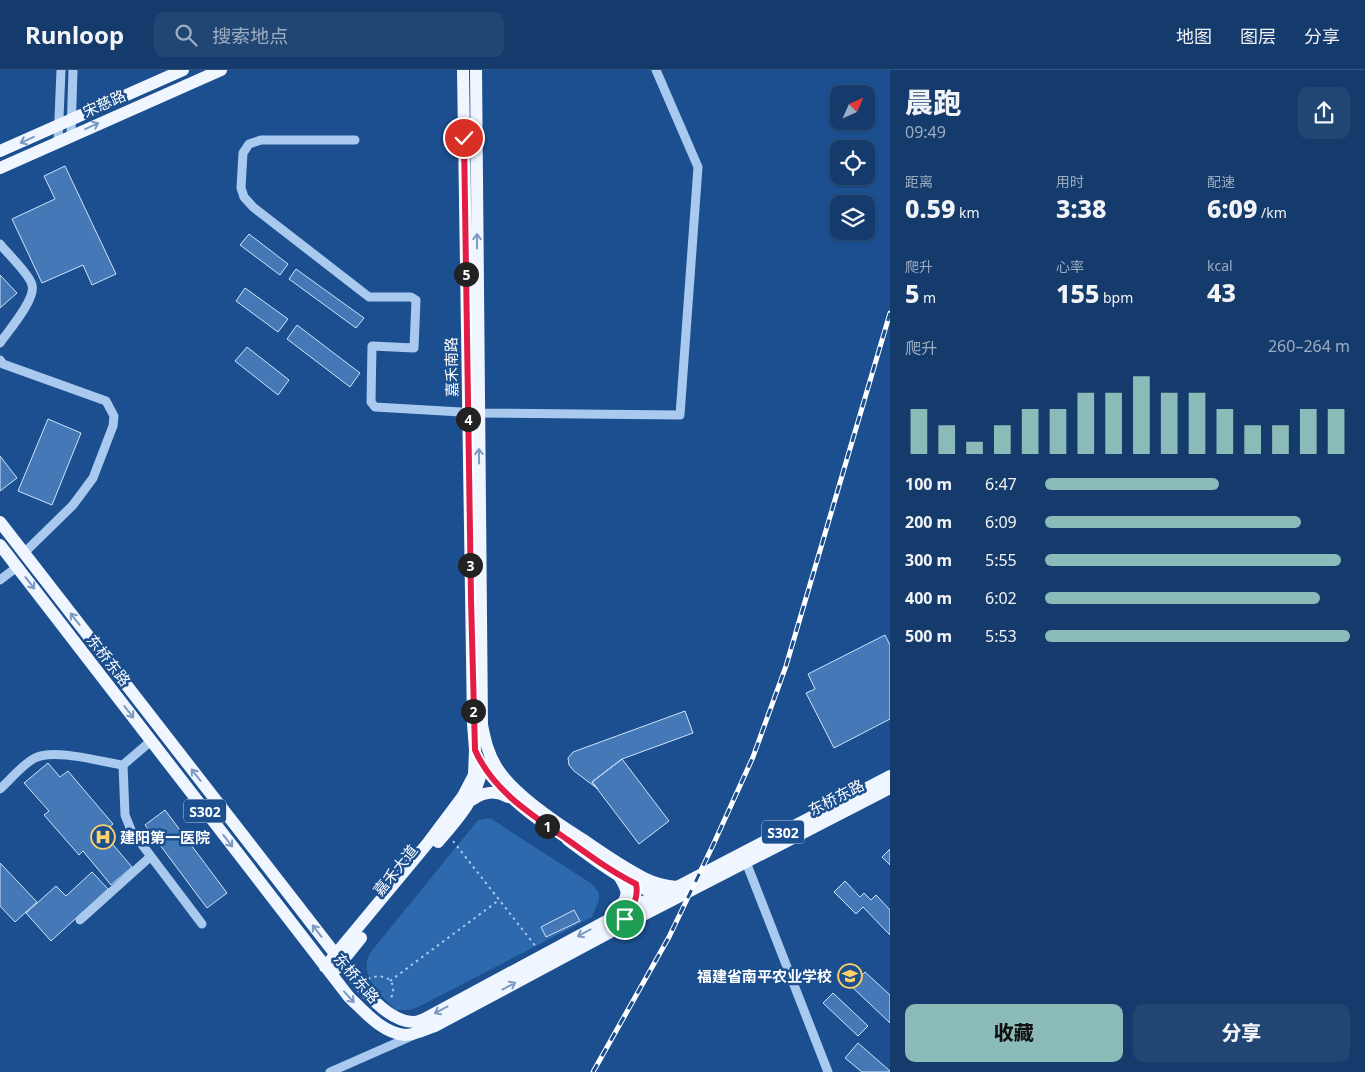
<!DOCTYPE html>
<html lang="zh">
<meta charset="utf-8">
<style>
:root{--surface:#143b6b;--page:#214673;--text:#f1f3f6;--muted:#9dadc1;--line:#33557e;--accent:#8bbbb9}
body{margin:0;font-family:"Noto Sans","Noto Sans SC",sans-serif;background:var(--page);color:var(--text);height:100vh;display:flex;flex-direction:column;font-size:19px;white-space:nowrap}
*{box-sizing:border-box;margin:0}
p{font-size:16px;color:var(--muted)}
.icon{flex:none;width:28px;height:28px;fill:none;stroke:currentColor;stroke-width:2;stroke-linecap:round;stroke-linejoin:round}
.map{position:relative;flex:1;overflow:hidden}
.side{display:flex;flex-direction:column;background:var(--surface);width:475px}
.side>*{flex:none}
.needle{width:32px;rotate:45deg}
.tools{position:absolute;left:830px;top:15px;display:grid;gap:10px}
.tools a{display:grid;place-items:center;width:45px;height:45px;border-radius:10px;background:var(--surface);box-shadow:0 1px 4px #0004,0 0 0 1px var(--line);font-size:25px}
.pin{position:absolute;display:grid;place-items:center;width:42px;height:42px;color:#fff;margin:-21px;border:2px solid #fff;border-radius:50%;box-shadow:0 1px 5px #0007}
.km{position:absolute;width:25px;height:25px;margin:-12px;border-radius:50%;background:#222;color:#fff;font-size:14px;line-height:25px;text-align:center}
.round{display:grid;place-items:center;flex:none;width:52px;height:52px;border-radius:10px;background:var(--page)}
.head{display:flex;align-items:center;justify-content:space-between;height:85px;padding:0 15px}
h1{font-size:28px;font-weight:800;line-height:38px}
.stats{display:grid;grid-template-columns:repeat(3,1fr);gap:8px;height:85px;padding:5px 15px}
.stats div{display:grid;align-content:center}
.stats b{font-size:25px;font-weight:800}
.stats small{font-size:14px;font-weight:400}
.stats p{font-size:14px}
.chart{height:140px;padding:10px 15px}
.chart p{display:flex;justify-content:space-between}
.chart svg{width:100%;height:90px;margin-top:5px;stroke:var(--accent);stroke-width:6}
.button{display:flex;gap:10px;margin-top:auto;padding:10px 15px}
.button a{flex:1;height:58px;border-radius:10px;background:var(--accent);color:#111;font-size:20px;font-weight:800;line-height:58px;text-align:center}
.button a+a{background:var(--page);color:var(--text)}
ul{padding:0 15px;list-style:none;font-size:16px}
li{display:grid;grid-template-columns:80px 60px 1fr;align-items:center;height:38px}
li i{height:12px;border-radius:6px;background:var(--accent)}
header{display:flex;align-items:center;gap:30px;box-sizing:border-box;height:70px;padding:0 25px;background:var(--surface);border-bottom:1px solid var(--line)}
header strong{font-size:24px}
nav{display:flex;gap:28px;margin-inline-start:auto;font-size:18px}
.search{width:350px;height:45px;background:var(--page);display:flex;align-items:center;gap:12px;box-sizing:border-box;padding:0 18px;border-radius:10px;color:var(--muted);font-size:19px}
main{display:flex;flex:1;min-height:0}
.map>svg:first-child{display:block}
.green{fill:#2e69ad}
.building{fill:#4478b7;stroke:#cfe3fa}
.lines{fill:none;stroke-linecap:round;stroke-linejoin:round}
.path{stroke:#a9c9ee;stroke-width:2;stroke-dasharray:2.5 4;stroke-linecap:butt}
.minor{stroke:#a9c9ee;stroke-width:9}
.major{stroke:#f0f6ff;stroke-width:12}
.rail-casing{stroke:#fff;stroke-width:5}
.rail{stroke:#1b4f8f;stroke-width:3;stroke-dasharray:9;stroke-linecap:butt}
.oneway{stroke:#7b9ac1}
.route-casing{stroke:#fff;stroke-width:10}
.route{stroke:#e11d48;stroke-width:6}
.labels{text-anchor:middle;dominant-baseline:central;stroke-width:5;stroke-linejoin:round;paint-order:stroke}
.shield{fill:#1b4f8f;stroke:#bbcadd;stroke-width:1}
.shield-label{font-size:14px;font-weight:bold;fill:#fff}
.street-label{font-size:15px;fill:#fff;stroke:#1b4f8f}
.poi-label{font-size:15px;font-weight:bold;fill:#fff;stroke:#1b4f8f;text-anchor:start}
</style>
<header>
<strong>Runloop</strong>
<div class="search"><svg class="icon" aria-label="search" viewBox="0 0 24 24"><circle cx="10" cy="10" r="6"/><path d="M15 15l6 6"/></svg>搜索地点</div>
<nav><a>地图</a><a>图层</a><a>分享</a></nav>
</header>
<main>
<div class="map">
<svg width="890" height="1002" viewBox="0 0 890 1002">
<rect width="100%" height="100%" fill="#1b4f8f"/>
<path class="green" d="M490,748L592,814L599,823V830L592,847L418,937L409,940H396C381,925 358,906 370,883L478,750Z"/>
<path class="building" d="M65,96L116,204L92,215L83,195L42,213L12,149L55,129L44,106Z
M249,164L288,194L280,205L240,175Z
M296,199L364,248L356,258L289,209Z
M0,205L17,223L0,238Z
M245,218L288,249L278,262L236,231Z
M297,255L360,303L350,317L287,269Z
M247,277L289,310L278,325L235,291Z
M48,349L81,363L52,435L18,421Z
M0,386L17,408L0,421Z
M885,565L890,575V649L834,678L806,623L815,619L808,604Z
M685,641L693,663L622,689L592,712L598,719L574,701L569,695L568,688L573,682Z
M622,689L669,751L639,774L592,712Z
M48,693L60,707L68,701L113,754L103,763L132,797L111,815L83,781L79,785L44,745L49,741L24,713Z
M165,740L227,823L207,838L145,755Z
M890,779V795L882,787Z
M0,793L37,832L15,852L0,836Z
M92,802L108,819L51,871L26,843L56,816L66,826Z
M845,811L860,827L864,823L871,830L876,825L890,840V865L863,837L856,844L834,822Z
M574,840L580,851L546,867L541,857Z
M865,902L890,925V953L851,916Z
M833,923L868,956L858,966L823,933Z
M858,973L890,1001V1002H862L845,988Z"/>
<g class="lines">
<path class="path" d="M453,771L537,878
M368,909C385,901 400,912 390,930
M390,911L499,830"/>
<path class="minor" d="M71,65L73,0
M355,70H261L249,74L243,83L241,118L244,127L253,137L369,227H411L416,230L414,278L372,276L371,332L375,337L478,343L680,345L698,97L656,0
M58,72L61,0
M0,174C7,183 30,205 32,215C36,229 9,260 0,273
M0,290L3,294L106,331L114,346L113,356L93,408L73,435L24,483
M0,510L17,497
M123,695L125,745L131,760L202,854
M0,719C10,710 24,693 35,688C54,678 102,692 123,695L151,671
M746,792L828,1002
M80,850L150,787
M330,1002L412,966"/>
<path class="major" d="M476,0L482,655C485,670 488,684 497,698C514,725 555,752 582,769C602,783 622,797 644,808C654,813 665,816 677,817
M0,81L183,0
M0,98L221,0
M0,452L336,885C353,906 383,952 414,952C418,952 424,949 428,947L612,848C627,827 633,826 617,803
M0,475L349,927C364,941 382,963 405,965C415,965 426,959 435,956L618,858L890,718
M481,693C502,721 521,737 549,757
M472,730C483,722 496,720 508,727
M568,770C595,790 629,817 663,825
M438,772C457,750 477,728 482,698
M616,846L659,824L677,817L890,706
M325,897L427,774L463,726L474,705L475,680L473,654L463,0
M336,899L361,868"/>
<g class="rail-casing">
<path id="rail" d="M593,1002L669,867L714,773L753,687L786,596L890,243"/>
</g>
<use href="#rail" class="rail"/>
</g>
<defs><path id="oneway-shaft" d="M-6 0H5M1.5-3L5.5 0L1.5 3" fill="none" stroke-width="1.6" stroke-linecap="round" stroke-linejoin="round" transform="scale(1.25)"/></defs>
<g class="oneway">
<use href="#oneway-shaft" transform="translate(92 56) rotate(-24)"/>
<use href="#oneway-shaft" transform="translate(27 70) rotate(156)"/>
<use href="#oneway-shaft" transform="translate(477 171) rotate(-90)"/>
<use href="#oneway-shaft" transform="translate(479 386) rotate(-91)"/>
<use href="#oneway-shaft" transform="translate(30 513) rotate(52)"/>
<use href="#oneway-shaft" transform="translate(75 549) rotate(-128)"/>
<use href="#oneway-shaft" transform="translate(129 642) rotate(52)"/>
<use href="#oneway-shaft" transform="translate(196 705) rotate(-128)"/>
<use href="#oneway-shaft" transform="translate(228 771) rotate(52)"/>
<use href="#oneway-shaft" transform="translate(317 861) rotate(-128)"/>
<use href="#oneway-shaft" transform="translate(584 863) rotate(152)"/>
<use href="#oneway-shaft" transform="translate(509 916) rotate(-28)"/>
<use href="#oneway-shaft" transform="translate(349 927) rotate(48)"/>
<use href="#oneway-shaft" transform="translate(441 940) rotate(152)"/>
</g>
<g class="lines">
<g class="route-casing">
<path id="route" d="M464,68L471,529L475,680C493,721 532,745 568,770C590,786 612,802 636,814C639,828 632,838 625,849"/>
</g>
<use href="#route" class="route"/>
</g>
<defs>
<g id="hospital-ring" transform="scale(1.25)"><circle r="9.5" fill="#1b4f8f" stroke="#ffd166" stroke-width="1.5"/><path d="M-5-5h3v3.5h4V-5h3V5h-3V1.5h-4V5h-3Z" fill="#ffd166"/></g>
<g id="school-ring" transform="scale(1.25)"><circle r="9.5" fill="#1b4f8f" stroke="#ffd166" stroke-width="1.5"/><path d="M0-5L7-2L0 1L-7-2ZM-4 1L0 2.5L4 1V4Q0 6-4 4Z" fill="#ffd166"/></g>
</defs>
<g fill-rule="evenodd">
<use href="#hospital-ring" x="103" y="767"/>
<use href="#school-ring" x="850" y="906"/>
</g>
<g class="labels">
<g class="shield">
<rect x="184" y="729.5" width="42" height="23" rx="4"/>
<rect x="762" y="750.5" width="42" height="23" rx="4"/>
</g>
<g class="shield-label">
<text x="205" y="741">S302</text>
<text x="783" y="762">S302</text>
</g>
<g class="street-label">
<text transform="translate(104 33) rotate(-24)">宋慈路</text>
<text transform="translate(451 297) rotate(-91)">嘉禾南路</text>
<text transform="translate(109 590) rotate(52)">东桥东路</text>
<text transform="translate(836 727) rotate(-27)">东桥东路</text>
<text transform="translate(395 800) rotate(-51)">嘉禾大道</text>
<text transform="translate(357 908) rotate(49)">东桥东路</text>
</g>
<g class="poi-label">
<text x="120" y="767">建阳第一医院</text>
<text x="832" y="906" text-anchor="end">福建省南平农业学校</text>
</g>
</g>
</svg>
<div class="tools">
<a><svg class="needle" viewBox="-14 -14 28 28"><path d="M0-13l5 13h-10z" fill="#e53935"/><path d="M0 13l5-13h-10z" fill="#9dadc1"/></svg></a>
<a><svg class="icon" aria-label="locate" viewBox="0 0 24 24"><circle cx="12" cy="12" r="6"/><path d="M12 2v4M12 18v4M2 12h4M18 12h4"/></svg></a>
<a><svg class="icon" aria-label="layers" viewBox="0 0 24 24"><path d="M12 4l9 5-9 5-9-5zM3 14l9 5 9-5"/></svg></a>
</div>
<div class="pin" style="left:625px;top:849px;background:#1e9e55"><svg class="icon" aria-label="arrive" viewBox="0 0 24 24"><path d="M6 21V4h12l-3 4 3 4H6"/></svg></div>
<div class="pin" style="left:464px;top:68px;background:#d93025"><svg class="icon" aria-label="check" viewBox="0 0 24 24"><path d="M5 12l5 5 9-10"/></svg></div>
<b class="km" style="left:547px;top:756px">1</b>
<b class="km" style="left:473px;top:641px">2</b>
<b class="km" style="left:470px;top:495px">3</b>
<b class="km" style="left:468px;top:349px">4</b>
<b class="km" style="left:466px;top:204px">5</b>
</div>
<section class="side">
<div class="head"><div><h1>晨跑</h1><p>09:49</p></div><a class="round"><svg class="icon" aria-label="share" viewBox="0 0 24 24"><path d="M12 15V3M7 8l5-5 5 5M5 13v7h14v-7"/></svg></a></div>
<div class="stats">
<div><p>距离</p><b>0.59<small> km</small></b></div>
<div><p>用时</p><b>3:38</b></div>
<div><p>配速</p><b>6:09<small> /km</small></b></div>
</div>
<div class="stats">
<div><p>爬升</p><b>5<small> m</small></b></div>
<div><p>心率</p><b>155<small> bpm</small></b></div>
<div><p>kcal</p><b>43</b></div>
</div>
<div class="chart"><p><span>爬升</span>260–264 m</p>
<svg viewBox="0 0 160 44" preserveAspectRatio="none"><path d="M5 44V22M15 44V30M25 44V38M35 44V30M45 44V22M55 44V22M65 44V14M75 44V14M85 44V6M95 44V14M105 44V14M115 44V22M125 44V30M135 44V30M145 44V22M155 44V22"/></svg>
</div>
<ul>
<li><b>100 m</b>6:47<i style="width:57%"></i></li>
<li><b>200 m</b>6:09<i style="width:84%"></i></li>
<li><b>300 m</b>5:55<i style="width:97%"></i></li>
<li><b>400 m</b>6:02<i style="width:90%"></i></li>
<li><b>500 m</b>5:53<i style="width:100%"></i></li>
</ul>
<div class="button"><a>收藏</a><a>分享</a></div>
</section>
</main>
